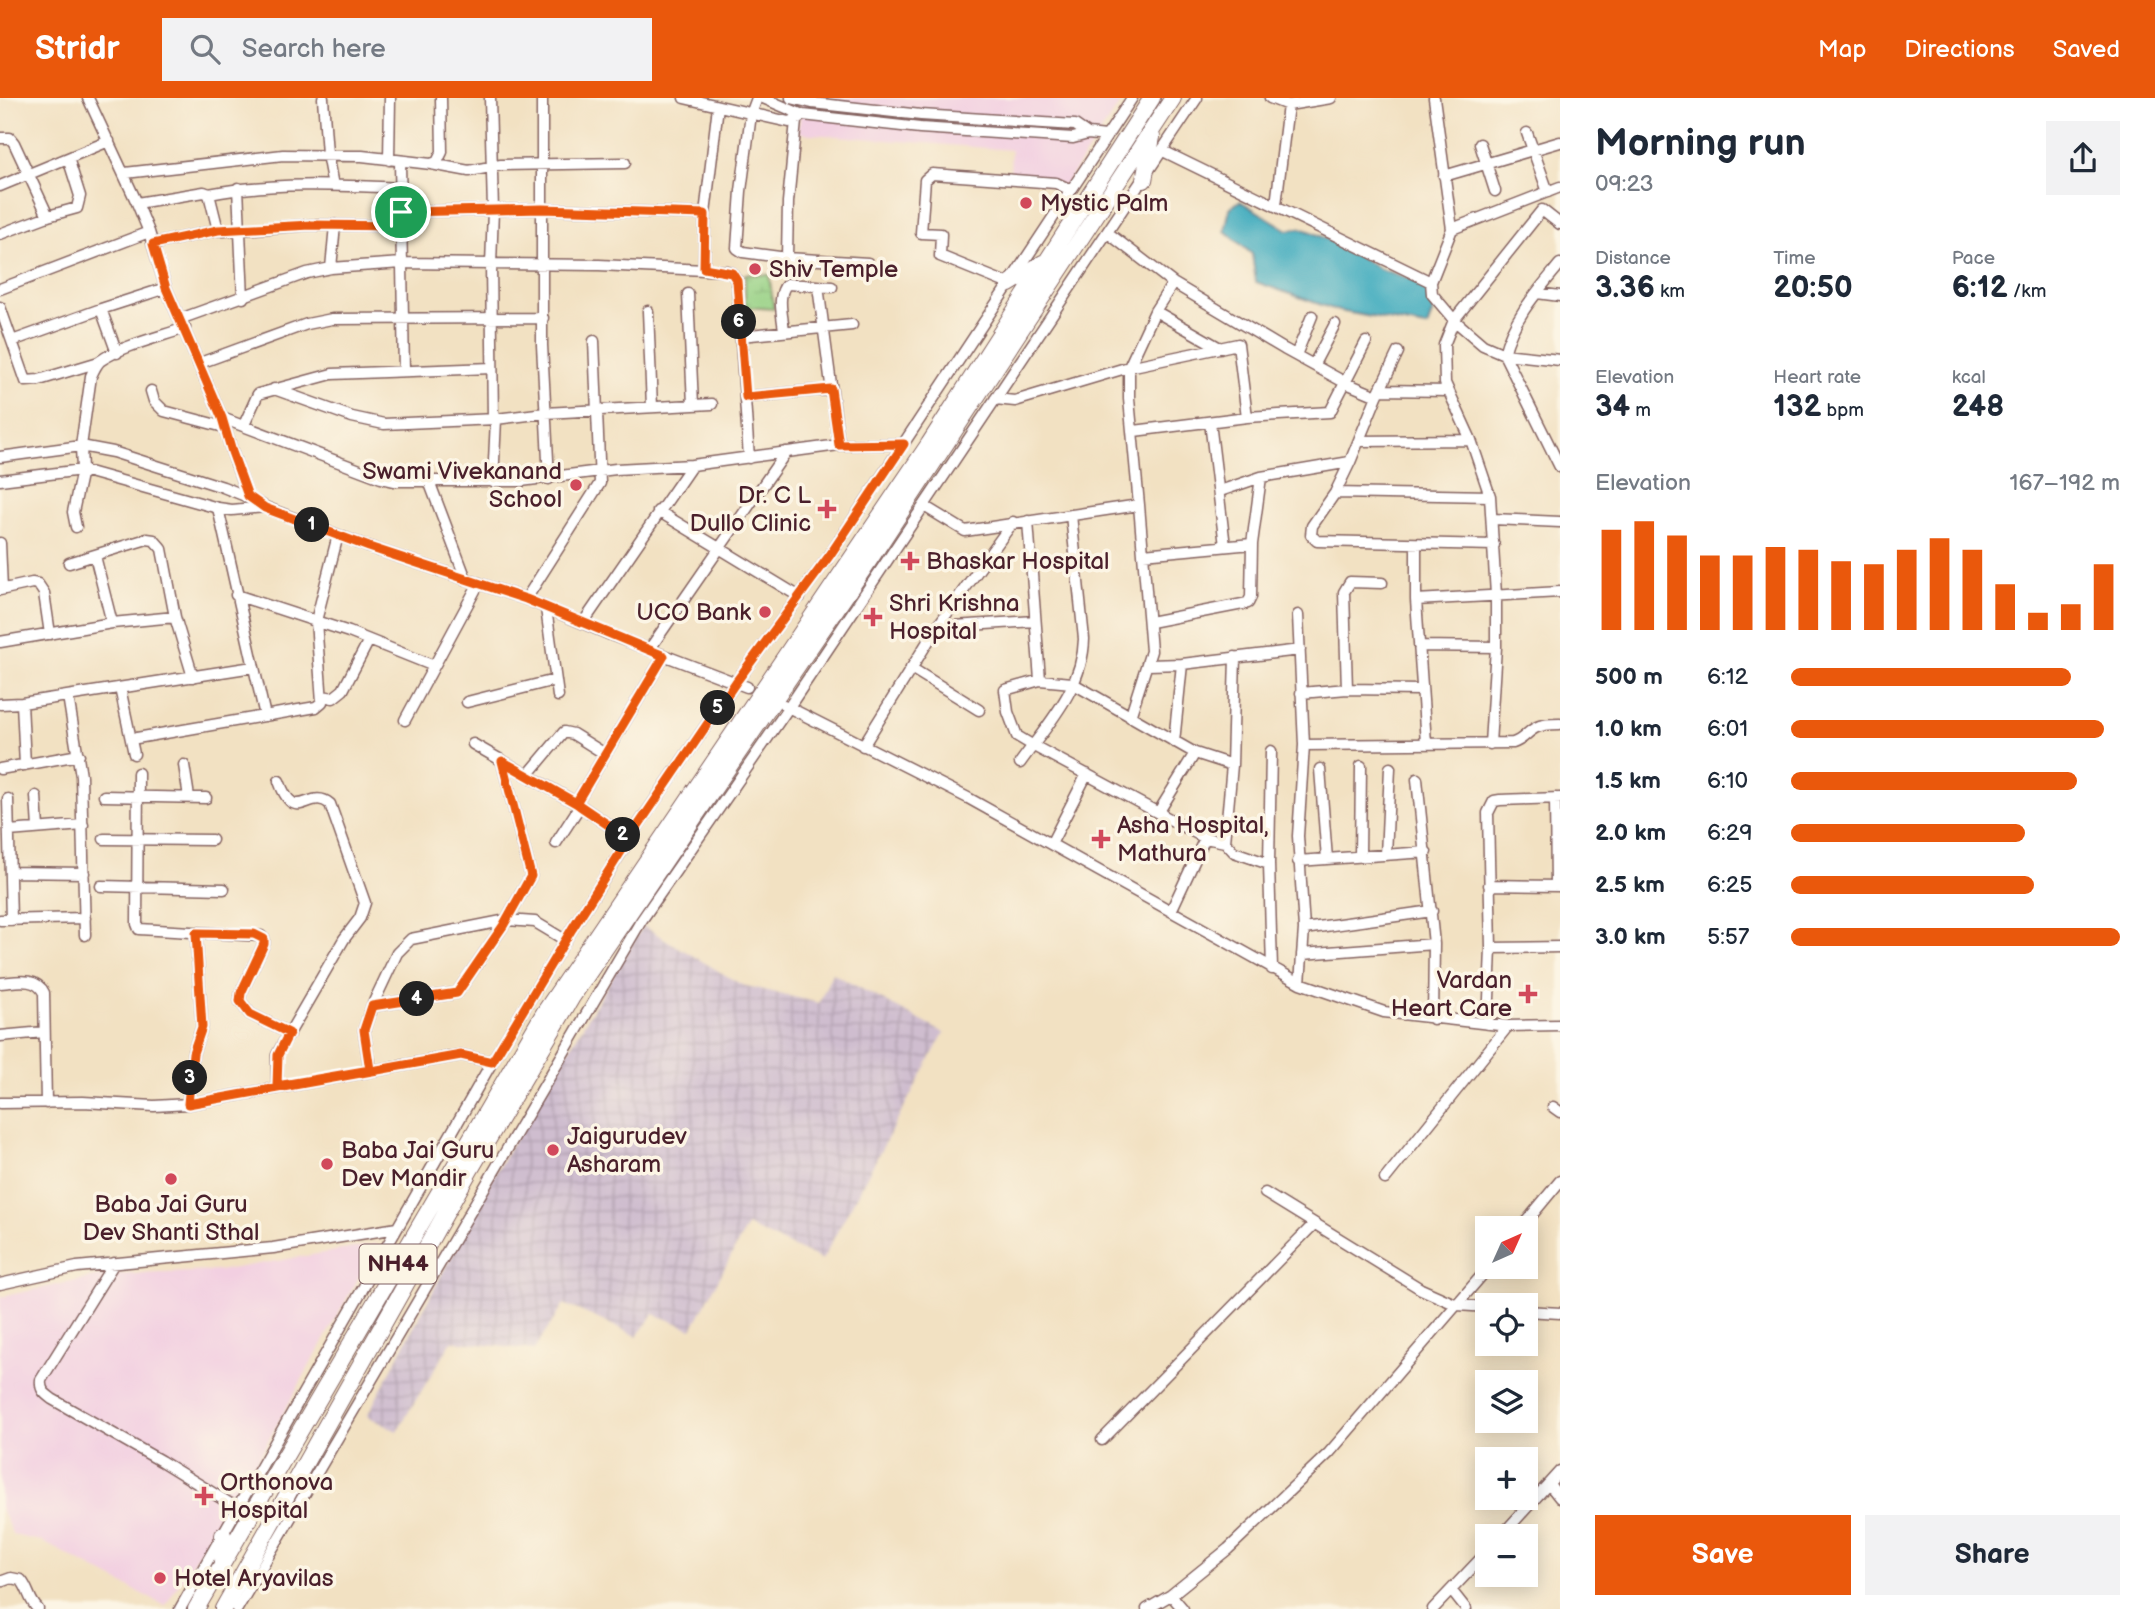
<!DOCTYPE html>
<meta charset="utf-8">
<style>
:root{--surface:#fff;--page:#f2f2f3;--text:#1f2937;--muted:#747a83;--accent:#ea580c}
body{margin:0;font-family:"Balsamiq Sans",sans-serif;background:var(--page);color:var(--text);height:100vh;display:flex;flex-direction:column;font-size:26px;white-space:nowrap}
*{box-sizing:border-box;margin:0}
p{font-size:23px;color:var(--muted)}
.icon{flex:none;width:38px;height:38px;fill:none;stroke:currentColor;stroke-width:2;stroke-linecap:round;stroke-linejoin:round}
.map{position:relative;flex:1;overflow:hidden}
.drawer{display:flex;flex-direction:column;background:var(--surface);width:595px}
.drawer>*{flex:none}
.needle{width:46px;rotate:45deg}
.fabs{position:absolute;left:1475px;top:1118px;display:grid;gap:14px}
.fabs a{display:grid;place-items:center;width:63px;height:63px;border-radius:0px;background:var(--surface);box-shadow:0 4px 18px #0003;font-size:35px}
.pin{position:absolute;display:grid;place-items:center;width:60px;height:60px;color:#fff;margin:-30px;border:4px solid #fff;border-radius:50%;box-shadow:0 2px 7px #0007}
.km{position:absolute;width:35px;height:35px;margin:-18px;border-radius:50%;background:#222;color:#fff;font-size:19px;line-height:35px;text-align:center}
.round{display:grid;place-items:center;flex:none;width:74px;height:74px;border-radius:0px;background:var(--page)}
.overview{display:flex;align-items:center;justify-content:space-between;height:119px;padding:0 35px}
h1{font-size:38px;font-weight:800;line-height:52px}
.stats{display:grid;grid-template-columns:repeat(3,1fr);gap:10px;height:119px;padding:7px 35px}
.stats div{display:grid;align-content:center}
.stats b{font-size:30px;font-weight:800}
.stats small{font-size:19px;font-weight:400}
.stats p{font-size:19px}
.chart{height:196px;padding:14px 35px}
.chart p{display:flex;justify-content:space-between}
.chart svg{width:100%;height:126px;margin-top:7px;stroke:var(--accent);stroke-width:6}
.action{display:flex;gap:14px;margin-top:auto;padding:14px 35px}
.action a{flex:1;height:80px;border-radius:0px;background:var(--accent);color:#fff;font-size:28px;font-weight:800;line-height:80px;text-align:center}
.action a+a{background:var(--page);color:var(--text)}
ul{padding:0 35px;list-style:none;font-size:23px}
li{display:grid;grid-template-columns:112px 84px 1fr;align-items:center;height:52px}
li i{height:18px;border-radius:9px;background:var(--accent)}
header{display:flex;align-items:center;gap:42px;box-sizing:border-box;height:98px;padding:0 35px;background:var(--accent);color:#fff}
header strong{font-size:33px}
nav{display:flex;gap:38px;margin-inline-start:auto;font-size:24px}
.search{width:490px;height:63px;background:var(--page);display:flex;align-items:center;gap:18px;box-sizing:border-box;padding:0 24px;border-radius:0px;color:var(--muted);font-size:26px}
main{display:flex;flex:1;min-height:0}
.map>svg:first-child{display:block}
.built{fill:#f2cfe1}
.industrial{fill:url(#industrial-grid)}
.wetland{fill:url(#wetland-marsh);stroke:#717858;stroke-width:2}
.water{fill:#3eaabe;stroke:#446474;stroke-width:2}
.lines{fill:none;stroke-linecap:round;stroke-linejoin:round}
.minor-casing{stroke:#856360;stroke-width:13}
.highway-casing{stroke:#856360;stroke-width:18}
.minor{stroke:#fff;stroke-width:10}
.highway{stroke:#fff;stroke-width:16}
.route-casing{stroke:#fff;stroke-width:14}
.route{stroke:#ea580c;stroke-width:9}
.poi-dot{fill:#d1495b;stroke:#fcf5e5;stroke-width:2.5}
.labels{text-anchor:middle;dominant-baseline:central;stroke-width:7;stroke-linejoin:round;paint-order:stroke}
.shield{fill:#fcf5e5;stroke:#7f5f63;stroke-width:2}
.shield-label{font-size:23px;font-weight:bold;fill:#4a1f2b}
.poi-label{font-size:24px;fill:#4a1f2b;stroke:#fcf5e5;text-anchor:start}
</style>
<header>
<strong>Stridr</strong>
<div class="search"><svg class="icon" aria-label="search" viewBox="0 0 24 24"><circle cx="10" cy="10" r="6"/><path d="M15 15l6 6"/></svg>Search here</div>
<nav><a>Map</a><a>Directions</a><a>Saved</a></nav>
</header>
<main>
<div class="map">
<svg width="1560" height="1511" viewBox="0 0 1560 1511">
<defs>
<pattern id="industrial-grid" width="8" height="8" patternUnits="userSpaceOnUse" patternTransform="scale(1.75)"><rect width="8" height="8" fill="#cfbdcf"/><path d="M0 4h8M4 0v8" fill="none" stroke="#b3a2b2"/></pattern>
<pattern id="wetland-marsh" width="20" height="14" patternUnits="userSpaceOnUse" patternTransform="scale(1.75)"><rect width="20" height="14" fill="#98d286"/><path d="M1 5h8M5 5V1M11 12h8M15 12V8" fill="none" stroke="#84b474"/></pattern>
</defs>
<rect width="100%" height="100%" fill="#fcf5e5"/>
<filter id="ink" filterUnits="userSpaceOnUse"><feTurbulence type="fractalNoise" baseFrequency=".0143" numOctaves="2"/><feDisplacementMap in="SourceGraphic" scale="14" xChannelSelector="R" yChannelSelector="G"/><feConvolveMatrix kernelMatrix="1 2 1 2 8 2 1 2 1" color-interpolation-filters="sRGB"/></filter>
<filter id="wash" filterUnits="userSpaceOnUse"><feTurbulence type="fractalNoise" baseFrequency=".00686" numOctaves="4" result="noise"/><feDisplacementMap in="SourceGraphic" scale="28" xChannelSelector="R" yChannelSelector="G"/><feGaussianBlur stdDeviation="1.57" result="paint"/><feColorMatrix in="noise" values="0 0 0 0 0 0 0 0 0 0 0 0 0 0 0 0 0 1.4 0 .05"/><feComposite in="paint" operator="in"/></filter>
<g filter="url(#wash)">
<rect width="100%" height="100%" fill="#f2e1c2"/>
<path class="built" d="M801,0H1124L1062,91L1010,76L1011,52L799,35Z
M377,1146L257,1363L165,1508L41,1443L13,1437L0,1409V1199L105,1177L218,1173Z"/>
<path class="industrial" d="M643,828L742,887L819,905L832,875L944,935L822,1162L747,1128L692,1231L654,1216L637,1238L564,1206L534,1252L452,1243L397,1333L367,1318L498,1070Z"/>
<path class="wetland" d="M745,176L769,177L774,211L745,209Z"/>
<path class="water" d="M1240,103L1288,132L1300,130L1312,134L1343,149L1380,171L1417,183L1431,194L1436,205L1427,229L1339,213L1256,184L1252,156L1225,133L1230,110Z"/>
</g>
<g filter="url(#ink)">
<g class="lines">
<g class="minor-casing">
<path id="minor" d="M88,0L137,105L149,134L166,190L222,320L232,354L248,399
M323,0L327,56L333,88
M490,0L493,112L491,167L493,321
M542,0V247L549,381
M684,0L789,24L800,19
M757,0L751,16L741,93L737,150L743,154L787,160L868,165
M763,0L803,17L920,30L1073,40L1088,36L1106,38
M791,0L812,5L921,17L1075,27L1088,36
M1270,0L1288,7L1331,0
M1434,0L1452,131L1431,184L1432,196L1454,222L1483,247L1504,256L1560,262
M1527,35L1548,94
M0,40H10L14,45L48,118
M1480,46L1495,93
M1163,53L1431,184
M389,62L390,0
M400,64L404,272
M431,66L469,73L501,67L625,65
M125,75L283,57L362,58L431,66L437,64L442,54L441,0
M1444,78L1560,44
M0,88L109,43
M238,90L243,200
M209,96C272,84 336,87 400,90
M137,105L204,94L209,96L218,132L223,133L311,127L401,128
M1276,107L1288,7
M401,114L542,111L705,116
M1452,131L1560,89
M1108,135L1173,185L1284,251L1346,285L1377,298
M0,136L48,118L77,110L80,98L68,60
M153,146L218,132
M787,160L788,104L796,23
M1560,166C1537,194 1513,220 1504,256L1560,369
M331,170L335,127
M704,170L705,116L718,8
M1009,186L940,158L941,136L921,135L925,82L932,76L1056,85L1071,92
M818,188L839,347
M0,191L149,134
M1537,195L1560,198
M688,196L693,307
M0,209L26,283L39,282L99,264
M101,211L166,190
M648,213L652,309
M1155,213L1220,250
M180,221L307,175L331,170L402,165L599,167L726,173L732,175L737,183L749,360
M784,233C783,219 776,197 787,186L832,189
M740,238L852,227
M12,243L101,211L117,255
M1296,257L1312,218
M200,265L307,226L332,221L543,220
M1314,266L1335,226
M274,291L352,319L384,326L496,321L545,315L712,306
M1380,292L1448,293
M151,293L154,303L164,313L224,329
M746,299L831,291
M995,301L1015,303L1129,269L1238,246L1247,319
M222,320L381,380L394,383H521L616,371L692,367L839,347L904,346
M1210,324L1225,448
M244,327L258,296L332,276L492,270
M1134,333L1247,319L1330,314L1366,244
M1359,343L1471,342
M0,359L81,348L113,354L223,389L248,399L265,409L369,449L526,501L611,537L747,589
M1350,364L1377,298L1398,254
M0,382L82,372L218,410L232,412L265,409
M429,383L466,481
M493,384L496,321
M1220,393L1261,379L1350,364L1335,395L1312,428L1311,437L1317,443L1494,447
M1335,395L1490,398
M1139,407L1129,301V269L1155,213L1173,185
M924,408L965,433L1139,407L1151,553L1130,619
M218,410L265,618
M658,413L800,499
M1492,421L1560,424
M1028,423L1040,582
M76,429L73,414L82,372L81,348L91,278C94,272 96,267 100,263C121,248 160,239 185,230
M0,445L2,491
M1416,447V502L1426,645
M1143,456L1252,446
M95,458L112,525L175,519L193,579
M69,465L147,441L154,442L162,451L175,519
M0,492L32,485L38,486L44,495L50,536
M236,497L349,534L434,568
M526,501L600,385L594,243
M1416,502L1560,494
M546,510L558,598
M1298,517L1304,647L1513,645C1523,642 1526,635 1535,630C1542,626 1551,626 1560,626
M1150,524L1248,505L1251,499L1252,446L1261,379
M583,525L692,367
M937,529L1035,523
M0,544L112,525
M1419,548L1496,549
M649,552L786,354
M1148,567L1182,566L1300,552
M911,570L979,612
M120,590L134,656
M1347,591L1344,494L1350,484L1382,485
M1301,595L1347,591L1420,592
M68,598L81,678L85,837
M323,598L333,600L343,592L369,542
M467,604L555,582
M22,605L25,667
M0,606L22,605L253,569
M784,607L968,700L1300,885L1384,914L1508,928L1560,927
M405,622L479,485
M131,641L316,609L322,604L316,523L338,437
M1174,644L1182,566
M473,646L576,705L629,741
M1490,646L1496,549V497L1490,398L1471,342L1445,285L1444,247L1454,222L1542,112L1560,126
M863,648L937,529L1013,424
M1271,653L1269,766L1272,871
M1195,655L1232,667L1225,744
M1020,665C1047,627 1083,590 1084,541L1071,417
M184,667L189,699
M1232,667L1235,559
M0,671L79,657
M1320,671L1327,761
M138,675L137,826L139,831L261,838L264,841V846L241,895L240,903L250,916L289,935
M528,677L564,634L573,636L605,656
M1417,681L1434,846L1433,921
M36,698L38,730
M104,698L206,700
M1555,700L1556,788
M8,701L11,822
M576,705L664,558
M1158,715L1195,655L1072,585L1040,582L1005,592L1008,614L1017,638L1032,647L1205,740L1225,744L1234,754L1269,766
M9,733L83,727
M104,741L212,742
M556,745L580,708
M1051,746L1087,676
M1386,757L1390,670
M1360,758L1361,668
M1298,763L1426,754
M10,774L84,775
M1489,787L1560,788
M101,788L224,791
M1171,813L1205,740
M0,822L85,820
M1304,831L1432,813
M1491,850L1560,849
M1302,856L1434,846
M0,885C15,884 36,878 44,895L46,1005
M1300,885L1304,831L1298,738L1304,647
M372,908L457,895L503,828L531,778L502,663
M1488,926L1491,850L1488,715L1494,703L1500,702L1560,700
M0,938L44,934
M370,973L364,932L372,908L397,855L411,841L507,822L535,824L565,842
M277,988V957L283,946L344,841L360,820L365,805L330,706C309,688 296,730 279,683
M0,1005L83,1004L154,1008L188,1006L461,957L492,964
M188,1006L193,955L202,929L196,835
M1553,1009L1560,1014
M1385,1081L1508,928
M1265,1095L1421,1191L1457,1207L1488,1209
M1521,1130L1560,1083
M114,1165L41,1282C40,1292 44,1295 52,1301L161,1363L237,1410
M0,1186L77,1169L273,1150L397,1130
M1526,1213L1560,1215
M1102,1342L1313,1127
M1549,1386L1560,1400
M1501,1438L1560,1373
M0,1484L11,1480L21,1482C29,1491 29,1503 38,1511
M1451,1492L1466,1511
M1171,1497L1183,1511
M180,1511L492,964L572,831L639,726L736,584L830,457L1132,0
M237,1511L641,823L789,609L1197,0
M1147,1511L1171,1497L1228,1451L1329,1355L1489,1169
M1433,1511L1488,1453"/>
</g>
<g class="highway-casing">
<path id="highway" d="M1144,82L1152,39
M1009,186L1043,165
M222,1464L223,1437
M196,1511L544,915L929,346L1152,0
M223,1511L470,1072L572,899L864,470L1173,0"/>
</g>
<use href="#minor" class="minor"/>
<use href="#highway" class="highway"/>
</g>
</g>
<g class="lines" filter="url(#ink)">
<g class="route-casing">
<path id="route" d="M401,114V128L311,127L218,132L153,146L166,190L222,320L232,354L248,398L265,410L369,449L526,501L664,558L576,705L629,741L572,831L492,964L461,957L188,1006L193,955L202,929L196,835L254,836L264,841V846L241,895L240,903L250,916L289,935L278,957L277,988L370,972L364,932L372,908L457,895L503,828L531,778L502,663L576,705L580,708L629,741L736,584L830,457L904,346L839,347L831,291L746,299L737,183L732,175L704,170L705,116L542,111L401,114"/>
</g>
<use href="#route" class="route"/>
</g>
<g class="poi-dot">
<circle cx="1026" cy="105" r="7"/>
<circle cx="755" cy="171" r="7"/>
<circle cx="576" cy="387" r="7"/>
<path d="M823.5 400.5h7v7h7v7h-7v7h-7v-7h-7v-7h7z"/>
<path d="M906.5 452.5h7v7h7v7h-7v7h-7v-7h-7v-7h7z"/>
<circle cx="765" cy="514" r="7"/>
<path d="M869.5 508.5h7v7h7v7h-7v7h-7v-7h-7v-7h7z"/>
<path d="M1097.5 730.5h7v7h7v7h-7v7h-7v-7h-7v-7h7z"/>
<path d="M1524.5 885.5h7v7h7v7h-7v7h-7v-7h-7v-7h7z"/>
<circle cx="553" cy="1052" r="7"/>
<circle cx="327" cy="1066" r="7"/>
<circle cx="171" cy="1081" r="7"/>
<path d="M200.5 1387.5h7v7h7v7h-7v7h-7v-7h-7v-7h7z"/>
<circle cx="160" cy="1480" r="7"/>
</g>
<g class="labels">
<rect class="shield" x="359.5" y="1146.5" width="77" height="39" rx="5"/>
<g class="shield-label">
<text x="398" y="1166">NH44</text>
</g>
<g class="poi-label">
<text x="1040" y="105">Mystic Palm</text>
<text x="769" y="171">Shiv Temple</text>
<text x="562" y="373" text-anchor="end">Swami Vivekanand<tspan x="562" dy="28">School</tspan></text>
<text x="811" y="397" text-anchor="end">Dr. C L<tspan x="811" dy="28">Dullo Clinic</tspan></text>
<text x="926" y="463">Bhaskar Hospital</text>
<text x="889" y="505">Shri Krishna<tspan x="889" dy="28">Hospital</tspan></text>
<text x="751" y="514" text-anchor="end">UCO Bank</text>
<text x="1117" y="727">Asha Hospital,<tspan x="1117" dy="28">Mathura</tspan></text>
<text x="1512" y="882" text-anchor="end">Vardan<tspan x="1512" dy="28">Heart Care</tspan></text>
<text x="567" y="1038">Jaigurudev<tspan x="567" dy="28">Asharam</tspan></text>
<text x="341" y="1052">Baba Jai Guru<tspan x="341" dy="28">Dev Mandir</tspan></text>
<text x="171" y="1106" text-anchor="middle">Baba Jai Guru<tspan x="171" dy="28">Dev Shanti Sthal</tspan></text>
<text x="220" y="1384">Orthonova<tspan x="220" dy="28">Hospital</tspan></text>
<text x="174" y="1480">Hotel Aryavilas</text>
</g>
</g>
</svg>
<div class="fabs">
<a><svg class="needle" viewBox="-14 -14 28 28"><path d="M0-13l5 13h-10z" fill="#e53935"/><path d="M0 13l5-13h-10z" fill="#747a83"/></svg></a>
<a><svg class="icon" aria-label="locate" viewBox="0 0 24 24"><circle cx="12" cy="12" r="6"/><path d="M12 2v4M12 18v4M2 12h4M18 12h4"/></svg></a>
<a><svg class="icon" aria-label="layers" viewBox="0 0 24 24"><path d="M12 4l9 5-9 5-9-5zM3 14l9 5 9-5"/></svg></a>
<a>+</a>
<a>−</a>
</div>
<div class="pin" style="left:401px;top:114px;background:#1e9e55"><svg class="icon" aria-label="arrive" viewBox="0 0 24 24"><path d="M6 21V4h12l-3 4 3 4H6"/></svg></div>
<b class="km" style="left:312px;top:427px">1</b>
<b class="km" style="left:623px;top:737px">2</b>
<b class="km" style="left:190px;top:980px">3</b>
<b class="km" style="left:417px;top:901px">4</b>
<b class="km" style="left:718px;top:610px">5</b>
<b class="km" style="left:739px;top:224px">6</b>
</div>
<section class="drawer">
<div class="overview"><div><h1>Morning run</h1><p>09:23</p></div><a class="round"><svg class="icon" aria-label="share" viewBox="0 0 24 24"><path d="M12 15V3M7 8l5-5 5 5M5 13v7h14v-7"/></svg></a></div>
<div class="stats">
<div><p>Distance</p><b>3.36<small> km</small></b></div>
<div><p>Time</p><b>20:50</b></div>
<div><p>Pace</p><b>6:12<small> /km</small></b></div>
</div>
<div class="stats">
<div><p>Elevation</p><b>34<small> m</small></b></div>
<div><p>Heart rate</p><b>132<small> bpm</small></b></div>
<div><p>kcal</p><b>248</b></div>
</div>
<div class="chart"><p><span>Elevation</span>167–192 m</p>
<svg viewBox="0 0 160 44" preserveAspectRatio="none"><path d="M5 44V9M15 44V6M25 44V11M35 44V18M45 44V18M55 44V15M65 44V16M75 44V20M85 44V21M95 44V16M105 44V12M115 44V16M125 44V28M135 44V38M145 44V35M155 44V21"/></svg>
</div>
<ul>
<li><b>500 m</b>6:12<i style="width:85%"></i></li>
<li><b>1.0 km</b>6:01<i style="width:95%"></i></li>
<li><b>1.5 km</b>6:10<i style="width:87%"></i></li>
<li><b>2.0 km</b>6:29<i style="width:71%"></i></li>
<li><b>2.5 km</b>6:25<i style="width:74%"></i></li>
<li><b>3.0 km</b>5:57<i style="width:100%"></i></li>
</ul>
<div class="action"><a>Save</a><a>Share</a></div>
</section>
</main>
